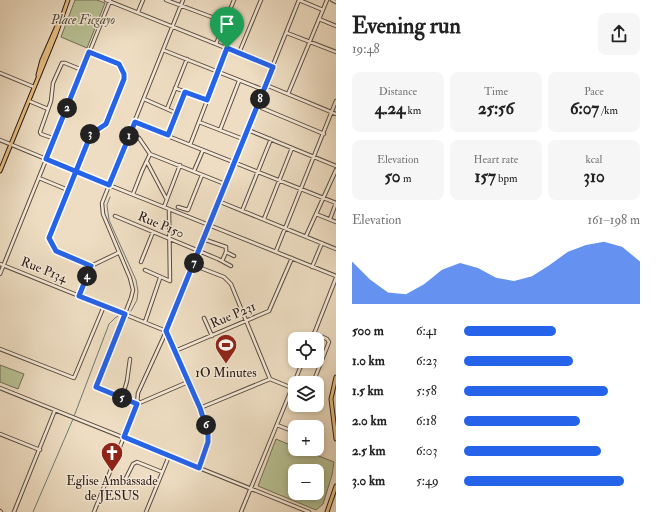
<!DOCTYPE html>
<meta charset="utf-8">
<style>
:root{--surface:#fff;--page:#f6f6f6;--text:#222;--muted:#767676;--accent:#2563eb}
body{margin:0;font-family:"IM FELL Double Pica",serif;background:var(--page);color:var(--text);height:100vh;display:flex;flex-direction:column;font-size:15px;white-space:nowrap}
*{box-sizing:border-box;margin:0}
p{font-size:13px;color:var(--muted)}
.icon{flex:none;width:22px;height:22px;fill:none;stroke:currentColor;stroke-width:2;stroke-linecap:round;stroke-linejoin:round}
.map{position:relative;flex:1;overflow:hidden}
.details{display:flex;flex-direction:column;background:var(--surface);width:320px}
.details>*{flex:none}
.fabs{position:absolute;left:288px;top:332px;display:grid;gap:8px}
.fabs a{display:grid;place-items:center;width:36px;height:36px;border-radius:8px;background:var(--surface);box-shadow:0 2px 6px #0003;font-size:20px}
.pin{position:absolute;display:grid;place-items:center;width:34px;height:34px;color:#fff;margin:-41px -17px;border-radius:50% 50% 50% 0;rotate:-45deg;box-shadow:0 0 4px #0007}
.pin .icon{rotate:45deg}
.km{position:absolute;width:20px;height:20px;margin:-10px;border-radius:50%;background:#222;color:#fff;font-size:11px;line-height:20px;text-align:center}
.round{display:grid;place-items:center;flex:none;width:42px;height:42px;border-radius:8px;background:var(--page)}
.head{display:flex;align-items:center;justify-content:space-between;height:68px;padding:0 16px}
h1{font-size:22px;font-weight:700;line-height:30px}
.figures{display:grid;grid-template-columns:repeat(3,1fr);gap:6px;height:68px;padding:4px 16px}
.figures div{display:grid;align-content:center;border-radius:8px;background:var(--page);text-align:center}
.figures b{font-size:17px;font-weight:700}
.figures small{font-size:11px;font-weight:400}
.figures p{font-size:11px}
.chart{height:112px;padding:8px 16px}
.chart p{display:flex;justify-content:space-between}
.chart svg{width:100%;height:72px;margin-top:4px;fill:var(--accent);opacity:.7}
ul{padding:0 16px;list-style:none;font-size:13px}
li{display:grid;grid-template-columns:64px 48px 1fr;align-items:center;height:30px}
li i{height:10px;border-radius:5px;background:var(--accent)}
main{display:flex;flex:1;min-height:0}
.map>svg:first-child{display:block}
.green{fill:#b8c194;stroke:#716e56;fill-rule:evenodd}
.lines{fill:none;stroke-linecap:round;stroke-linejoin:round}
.stream{stroke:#6d7c75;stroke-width:1}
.minor-casing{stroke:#5b4c42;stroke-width:4.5}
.major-casing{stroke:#2a1c17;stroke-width:5}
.minor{stroke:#f4e9d7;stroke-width:2.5}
.major{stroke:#e7be81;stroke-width:3}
.route-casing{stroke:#fff;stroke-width:8}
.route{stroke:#2563eb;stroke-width:5}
.labels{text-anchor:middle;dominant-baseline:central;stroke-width:3;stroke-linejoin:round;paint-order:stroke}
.park-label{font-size:13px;font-style:italic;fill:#554e3c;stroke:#f4e9d7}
.street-label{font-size:13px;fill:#2a1c17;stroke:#f4e9d7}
.poi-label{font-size:13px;fill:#2a1c17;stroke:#f4e9d7}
</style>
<main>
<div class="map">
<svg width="336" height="512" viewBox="0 0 336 512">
<rect width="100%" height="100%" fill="#eeddc2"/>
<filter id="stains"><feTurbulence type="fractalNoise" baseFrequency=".005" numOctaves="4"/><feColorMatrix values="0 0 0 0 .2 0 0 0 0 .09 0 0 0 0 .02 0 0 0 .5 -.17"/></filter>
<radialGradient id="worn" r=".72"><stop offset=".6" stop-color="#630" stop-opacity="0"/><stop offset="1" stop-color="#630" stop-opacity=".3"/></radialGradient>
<path class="green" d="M75,0H97L105,3L87,48L61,37Z
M0,365L24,374L18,389L0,382Z
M276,439L295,447V449H301L334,462L332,475L323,504L316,510L258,486ZM295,471H317V493H295Z"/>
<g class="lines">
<path class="stream" d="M110,197L107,205L109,220L136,280L138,291L137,300L131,311
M33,512L73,419L109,324L115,318L118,316"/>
<g class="minor-casing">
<path id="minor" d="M106,0L273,67
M166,0L225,22
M183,0L102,203L103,214L130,278L133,290L131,298L96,387L137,404L188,382
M299,0L323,10
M332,0L336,2
M138,12L143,0
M319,19L336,26
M287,33L336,52
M216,44L234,0
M163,50L264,90
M89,52L119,64L124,74V79L106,124L91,133L49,238L56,251L91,266L118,253
M239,53L261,0
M0,73L34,87
M266,85L336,114
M175,88L207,100
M288,94L327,0
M144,99L176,113
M29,101L48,109
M257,106L324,134
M167,109L187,59
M199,122L243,139
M135,123L336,203
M220,130L239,81
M248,130L336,166
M131,133L139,138L150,154L225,184
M168,135L185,92
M55,139L41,134L40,132L51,101L53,83L62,63H65L82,70
M0,140L109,185L336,276
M190,145L227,49
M147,162L166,198
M194,171L203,150
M39,178L68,190
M133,194L142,171L150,154
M218,201L336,249
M164,207L180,165
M178,207L188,210L202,175
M242,211L271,139
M316,214L336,222
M115,216L218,259L231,266
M264,219L292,148
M330,219L336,203
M306,236L336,170
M203,239L226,247V252L222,261
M276,251L336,101
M226,252L234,256
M141,262L153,232
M0,264L166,331L200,408L208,433V443L199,467
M193,265L224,277L231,284L270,379
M312,267L322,243
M145,270L170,281L169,209
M0,274L110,1
M79,296L91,266
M204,318L212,336
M145,322L160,278
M312,339L336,278
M0,349L74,378L104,306
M175,351L269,311L292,258
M313,383L329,342L327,339L314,333
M0,388L309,512
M122,398L127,381L130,359
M288,398L295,401
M200,408L270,379L292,388
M277,425L295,432
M0,434L40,450
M126,478L133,464L137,462L162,472
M0,511L1,512
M14,512L55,410
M94,512L137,404L138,393L170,323L299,0
M146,512L169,456
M241,512L303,361"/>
</g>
<g class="major-casing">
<path id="major" d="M38,75L42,60L60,19
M0,171L56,34L68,0
M336,377L331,399L336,439
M327,512L336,486"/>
</g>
<use href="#minor" class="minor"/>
<use href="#major" class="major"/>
</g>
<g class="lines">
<g class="route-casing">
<path id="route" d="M227,48L207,100L185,92L168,135L135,122L109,185L46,159L89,52L119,64L124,74V79L106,124L91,134L49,238L56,251L91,266L79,296L125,314L96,387L137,404L124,437L199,468L208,442V433L200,408L166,331L273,67L227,48"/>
</g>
<use href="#route" class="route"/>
</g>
<defs>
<g id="stadium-pin" transform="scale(1.15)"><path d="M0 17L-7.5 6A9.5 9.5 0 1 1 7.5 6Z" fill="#8f2418" stroke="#f4e9d7"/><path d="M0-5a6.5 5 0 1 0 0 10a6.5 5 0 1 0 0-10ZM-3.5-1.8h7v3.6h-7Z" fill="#fff"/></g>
<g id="church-pin" transform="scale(1.15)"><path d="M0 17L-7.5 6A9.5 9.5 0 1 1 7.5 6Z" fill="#8f2418" stroke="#f4e9d7"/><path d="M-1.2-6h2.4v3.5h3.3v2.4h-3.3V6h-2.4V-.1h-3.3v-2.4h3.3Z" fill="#fff"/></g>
</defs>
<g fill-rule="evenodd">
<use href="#stadium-pin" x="226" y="345"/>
<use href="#church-pin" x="112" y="453"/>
</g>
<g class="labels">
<g class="park-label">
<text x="83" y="20">Place Ficgayo</text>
</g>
<g class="street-label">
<text transform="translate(161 225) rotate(23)">Rue P150</text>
<text transform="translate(44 270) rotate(22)">Rue P134</text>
<text transform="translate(233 315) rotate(-23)">Rue P231</text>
</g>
<g class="poi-label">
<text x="226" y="373">1O Minutes</text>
<text x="112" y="481">Eglise Ambassade<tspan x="112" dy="15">de JESUS</tspan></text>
</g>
</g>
<rect width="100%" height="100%" filter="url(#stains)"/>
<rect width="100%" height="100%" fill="url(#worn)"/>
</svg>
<div class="fabs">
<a><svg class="icon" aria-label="locate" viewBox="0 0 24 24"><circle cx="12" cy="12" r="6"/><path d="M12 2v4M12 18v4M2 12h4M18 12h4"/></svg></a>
<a><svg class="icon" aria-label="layers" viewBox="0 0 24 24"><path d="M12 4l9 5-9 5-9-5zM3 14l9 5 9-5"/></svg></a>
<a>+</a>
<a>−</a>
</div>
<div class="pin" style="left:227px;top:48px;background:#1e9e55"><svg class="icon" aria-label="arrive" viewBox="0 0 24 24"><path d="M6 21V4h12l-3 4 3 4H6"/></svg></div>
<b class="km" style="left:129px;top:136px">1</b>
<b class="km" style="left:67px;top:108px">2</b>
<b class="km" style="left:90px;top:134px">3</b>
<b class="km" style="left:87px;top:276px">4</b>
<b class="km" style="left:122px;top:398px">5</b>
<b class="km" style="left:206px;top:425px">6</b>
<b class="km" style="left:194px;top:263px">7</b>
<b class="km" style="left:260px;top:99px">8</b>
</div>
<section class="details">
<div class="head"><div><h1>Evening run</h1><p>19:48</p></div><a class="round"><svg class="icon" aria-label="share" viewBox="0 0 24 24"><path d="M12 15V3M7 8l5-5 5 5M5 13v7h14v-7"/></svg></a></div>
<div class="figures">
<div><p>Distance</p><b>4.24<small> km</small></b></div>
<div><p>Time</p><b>25:56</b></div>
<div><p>Pace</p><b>6:07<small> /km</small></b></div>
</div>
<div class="figures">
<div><p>Elevation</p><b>50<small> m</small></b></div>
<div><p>Heart rate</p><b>157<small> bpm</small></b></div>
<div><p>kcal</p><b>310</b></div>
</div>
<div class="chart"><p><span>Elevation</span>161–198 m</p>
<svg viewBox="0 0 160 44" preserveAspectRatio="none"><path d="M0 44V18L10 29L20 37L30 38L40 32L50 23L60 19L70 22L80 28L90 30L100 27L110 20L120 12L130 8L140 6L150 9L160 18V44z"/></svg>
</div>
<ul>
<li><b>500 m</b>6:41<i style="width:52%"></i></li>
<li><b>1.0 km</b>6:23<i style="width:62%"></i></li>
<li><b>1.5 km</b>5:58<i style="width:82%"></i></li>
<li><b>2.0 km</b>6:18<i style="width:66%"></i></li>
<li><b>2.5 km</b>6:03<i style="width:78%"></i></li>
<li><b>3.0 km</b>5:49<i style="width:91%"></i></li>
</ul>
</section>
</main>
